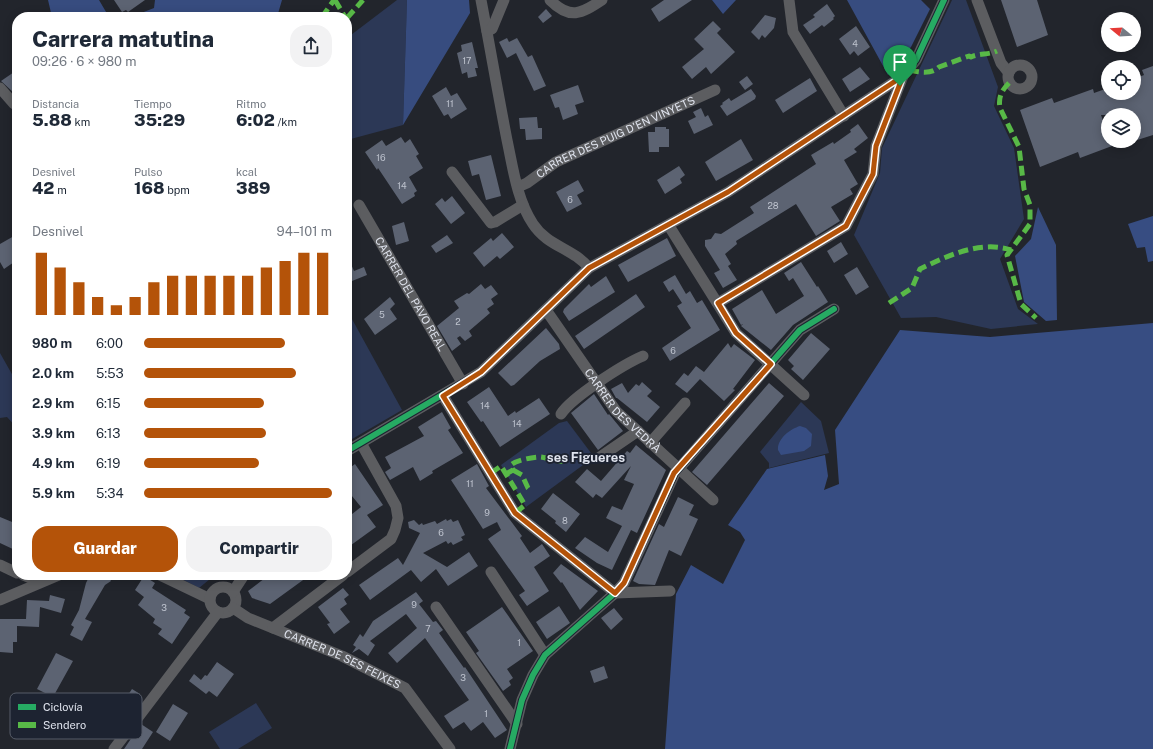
<!DOCTYPE html>
<html lang="es">
<meta charset="utf-8">
<style>
:root{--surface:#fff;--page:#f2f2f3;--text:#1f2937;--muted:#747a83;--accent:#b45309}
body{margin:0;font-family:"Public Sans",sans-serif;background:var(--page);color:var(--text);height:100vh;display:flex;flex-direction:column;font-size:15px;white-space:nowrap}
*{box-sizing:border-box;margin:0}
p{font-size:13px;color:var(--muted)}
.icon{flex:none;width:22px;height:22px;fill:none;stroke:currentColor;stroke-width:2;stroke-linecap:round;stroke-linejoin:round}
.map{position:relative;flex:1;overflow:hidden}
.side{position:absolute;left:12px;top:12px;width:340px;height:568px;display:flex;flex-direction:column;background:var(--surface);border-radius:16px;box-shadow:0 2px 10px #0003}
.side>*{flex:none}
.needle{width:26px;rotate:288deg}
.tools{position:absolute;left:1101px;top:12px;display:grid;gap:8px}
.tools a{display:grid;place-items:center;width:40px;height:40px;border-radius:50%;background:var(--surface);box-shadow:0 2px 10px #0003;font-size:20px}
.pin{position:absolute;display:grid;place-items:center;width:34px;height:34px;color:#fff;margin:-41px -17px;border-radius:50% 50% 50% 0;rotate:-45deg;box-shadow:0 0 4px #0007}
.pin .icon{rotate:45deg}
.round{display:grid;place-items:center;flex:none;width:42px;height:42px;border-radius:16px;background:var(--page)}
.summary{display:flex;align-items:center;justify-content:space-between;height:68px;padding:0 20px}
h1{font-size:22px;font-weight:800;line-height:30px}
.stats{display:grid;grid-template-columns:repeat(3,1fr);gap:6px;height:68px;padding:4px 20px}
.stats div{display:grid;align-content:center}
.stats b{font-size:17px;font-weight:800}
.stats small{font-size:11px;font-weight:400}
.stats p{font-size:11px}
.chart{height:112px;padding:8px 20px}
.chart p{display:flex;justify-content:space-between}
.chart svg{width:100%;height:72px;margin-top:4px;stroke:var(--accent);stroke-width:6}
.primary-button{display:flex;gap:8px;margin-top:auto;padding:8px 20px}
.primary-button a{flex:1;height:46px;border-radius:16px;background:var(--accent);color:#fff;font-size:16px;font-weight:800;line-height:46px;text-align:center}
.primary-button a+a{background:var(--page);color:var(--text)}
ul{padding:0 20px;list-style:none;font-size:13px}
li{display:grid;grid-template-columns:64px 48px 1fr;align-items:center;height:30px}
li i{height:10px;border-radius:5px;background:var(--accent)}
.map>svg:first-child{display:block}
.green{fill:#2c3856}
.forest{fill:#374c7f}
.water{fill:#374d82}
.building{fill:#5c6372}
.lines{fill:none;stroke-linecap:round;stroke-linejoin:round}
.minor{stroke:#5c5d60;stroke-width:11}
.quiet{stroke:#58b947;stroke-width:5;stroke-dasharray:10 5;stroke-linecap:butt}
.cycleway-casing{stroke:#1d2331;stroke-width:8}
.cycleway{stroke:#26ab63;stroke-width:6}
.route-casing{stroke:#fff;stroke-width:8}
.route{stroke:#b45309;stroke-width:5}
.labels{text-anchor:middle;dominant-baseline:central;stroke-width:4;stroke-linejoin:round;paint-order:stroke}
.number-label{font-size:9px;fill:#bec3ce}
.street-label{font-size:11px;fill:#dfe3ed;stroke:#1d2331}
.quarter-label{font-size:13px;font-weight:bold;fill:#dfe3ed;stroke:#1d2331}
.key{fill:#1d2331;stroke:#575d69;stroke-width:1}
.key-label{font-size:11px;fill:#dfe3ed}
</style>
<div class="map">
<svg width="1153" height="749" viewBox="0 0 1153 749">
<rect width="100%" height="100%" fill="#22252c"/>
<path class="green" d="M397,0H407L403,125L347,140V38Z
M952,0H966L998,87L994,106L1014,148L1024,219L1000,259L1018,309L1038,324L991,329L936,317L901,318L854,235L880,173L882,148Z
M347,310L402,410L347,442Z
M0,353L13,376L17,374V428L7,417L0,418Z
M801,402L821,421L829,453L769,468V463L760,452Z
M567,421L594,457L526,507L501,465L559,423Z
M174,575H233L210,579L199,588Z
M256,703L272,728L238,749H220L209,732Z"/>
<path class="forest" d="M48,0H99L109,17H52Z
M155,0H282L277,17H131L154,8Z
M407,0H469L470,13L403,125Z
M712,0H736L723,14Z
M847,0H921L930,9L911,47L888,75Z
M1038,207L1056,245L1057,320L1046,321L1024,302L1015,256L1031,239Z"/>
<path class="water" d="M1153,216V261L1148,262L1145,247L1137,248L1128,224Z
M1153,323V749H665L676,594L691,565L723,584L745,540L740,532L728,525L767,469L825,455L828,476L824,490L839,484L835,430L900,330L990,337Z
M800,426L806,428L812,434L811,446L804,451L781,455L778,450C777,439 790,429 800,426Z"/>
<path class="building" d="M114,0H145L128,12L126,10L122,12Z
M664,0H692L659,22L651,9Z
M1001,0H1037L1048,35L1017,47Z
M827,4L835,16L833,18L834,19L824,27L822,25L810,34L803,25L815,17L813,15Z
M546,9L552,16L543,23L538,17Z
M765,15L776,18L774,28L765,38L762,35L759,40L751,32Z
M713,21L721,29L717,33L735,52L711,74L706,67L692,79L682,67L704,49L694,39Z
M856,26L870,47L858,56L854,51L850,55L839,39Z
M507,38L509,42L517,38L528,57L532,55L546,86L534,91L516,53L507,58L499,42Z
M472,42L478,68H475L477,76L468,78L467,72L462,74L457,53L462,51L461,45Z
M1153,66V135L1134,141V115H1101L1108,135V141H1110L1112,146L1080,158L1078,152L1040,167L1020,110L1052,98L1054,103L1093,89L1094,93L1108,88V93H1134V79L1144,75L1142,70Z
M860,67L870,79L850,92L842,79Z
M17,70V91L14,93L1,81Z
M747,76L753,84L745,90L739,82Z
M810,78L817,91L783,113L775,100Z
M578,85L584,102L575,105L578,114L563,120L559,107L555,108L550,95Z
M446,87L451,96L457,93L467,109L451,119L448,114L444,116L432,96Z
M751,89L756,96L755,99L727,116L720,106L723,104L722,103L729,98L731,101Z
M701,108L705,117L708,115L713,125L694,134L688,121L696,117L693,112Z
M537,117L538,128H542V139L526,140L525,129H520L519,118Z
M858,124L868,138L854,149L857,152L844,160L858,184L850,189L853,194L831,207L840,221L816,236L796,204L736,241L737,244L725,254L731,264L728,266L737,280L723,288L714,273L720,270L705,246V240L711,239L715,233L721,234L754,213L750,207L816,164L811,155L833,142L834,144L851,132L850,130Z
M655,127H666V129H669V147H659V152H649L648,132H655Z
M401,137L405,143L410,139L419,154L416,156L423,168L409,177L417,191L414,193L415,196L402,204L378,168L377,170L365,152L382,140L386,146Z
M741,139L753,160L716,181L705,162Z
M491,155L501,196L486,200L479,174L472,176L468,161Z
M679,166L685,175L680,179L682,183L665,194L657,180Z
M578,180L584,191L577,195L582,204L567,212L556,192Z
M452,196L465,213L451,224L435,204L442,198L445,202Z
M404,222L409,241L396,245L392,226Z
M502,233L514,247L500,259L497,256L484,267L473,253L491,238L493,241Z
M447,235L453,243L436,253L431,246Z
M14,236L17,241V260L4,269L0,262V244Z
M667,238L676,256L628,282L618,265Z
M841,242L848,254L834,263L827,251Z
M347,255L354,271L364,267L367,275L347,283Z
M801,262L817,287L818,286L828,302L793,325L771,350L741,326L743,324L741,325L732,309L762,290L776,314L804,296L793,278L789,281L784,273Z
M857,267L869,287L856,295L844,275Z
M675,275L686,294L690,291L697,303L702,300L720,330L670,361L662,348L691,328L677,306L682,303L673,289L669,292L663,282Z
M606,276L615,292L569,321L563,312L564,309L589,284L591,287Z
M481,284L485,289L491,285L498,294L491,299L494,304L487,309L490,313L469,331L472,336L465,341L460,336L457,338L461,344L452,351L437,326L459,308L454,301L467,293L469,294Z
M636,294L645,307L584,349L575,336Z
M390,297L395,304L390,309L397,319L375,335L364,319Z
M546,328L559,344L560,349L540,361L514,385L511,386L498,373Z
M811,333L830,349L803,380L791,369L794,366L788,360Z
M728,343L731,348L734,344L755,360L733,389L735,390L724,401L700,379L687,393L675,384L684,373L688,376L696,366L704,372Z
M642,382L652,391L647,396L660,407L647,422L617,398H616L611,389L622,383L628,393L636,384L639,386Z
M769,383L784,396L707,485L692,472Z
M489,387L508,416L515,411L516,413L539,398L550,414L500,447L483,421L481,422L467,402Z
M594,394L608,415L609,414L623,431L598,450L571,413Z
M442,412L451,428L448,430L463,453L432,471L433,473L420,481L413,467L390,480L385,472L391,468L385,457L424,436L418,427Z
M636,445L666,470L637,533L631,530L612,570L597,563L575,548L585,537L608,552L622,526L606,518L612,506L622,510L634,484L624,480L631,466L602,498L596,494L593,498L575,482L587,469L601,481L627,451L630,453Z
M355,464L383,505L367,515L376,527L347,548V518L361,507L347,490V470Z
M477,464L489,486L486,488L522,536L520,538L530,553L542,544L550,556L534,567L549,591L527,606L519,595L525,591L488,539L501,530L497,522L483,529L451,480Z
M553,493L580,514L566,532L555,523L556,521L541,509Z
M678,497L694,505L689,515L698,519L681,556L669,550L655,585L639,584L633,581L659,524L664,527Z
M0,517L17,524V551L0,543Z
M446,519L447,521L451,519L453,522L458,520L465,535L461,537L463,540L453,545L451,542L448,544L446,541L423,553L447,567L469,552L478,566L448,586L436,569L421,582L411,570L370,600L359,585L398,558L403,565L420,533L409,528L408,522L414,520L419,525L422,523L423,525L435,521L437,524Z
M561,564L598,591L580,610L562,582L561,583L553,573Z
M99,575H111L109,577L111,581L105,585L85,619L92,622L82,641L70,635L74,627L71,625L79,610L86,583L88,579Z
M269,575H310L270,604L252,598L248,591Z
M144,576L155,583L152,588L186,610L184,613L190,617L172,644L158,634L162,629L153,623L155,619L138,605L144,597L135,590Z
M343,588L349,595L344,599L347,604L340,609L350,622L334,634L327,624L330,623L318,607Z
M416,592L423,601L419,604L433,622L436,621L443,630L439,633L464,668L465,667L507,730L495,738L483,722L471,731L464,722L453,729L444,716L469,700L425,638L397,663L388,653L417,628L406,614L370,641L375,645L368,656L359,649L352,653L356,647L353,645L360,634L363,637L373,621Z
M50,595L65,599L61,613L40,607L39,627L17,626V642H13V653L0,652V619H26L27,600L49,601Z
M559,606L570,623L547,639L536,622Z
M502,607L533,651L507,669L513,678L509,681L511,685L503,691L476,653L479,651L466,632Z
M614,608L623,619L611,630L601,618Z
M56,653L73,661L53,697L37,689Z
M217,662L234,674L217,697L209,691L206,694L189,681L194,674L201,680L205,675L207,676Z
M604,666L608,678L594,683L590,671Z
M132,689L140,694L134,703L126,698Z
M173,704L188,713L170,741L156,732Z
M141,724L153,732L142,749H124Z"/>
<g class="lines">
<g class="minor">
<path d="M481,0C490,47 498,94 507,140C513,168 517,200 533,224C548,247 573,248 589,268"/>
<path d="M550,0C570,20 581,14 602,0"/>
<path d="M789,0L793,32L844,116"/>
<path d="M977,0L1001,63L1009,73"/>
<path d="M487,31L492,29L504,0"/>
<circle cx="1020" cy="77" r="12"/>
<path d="M0,88L14,104"/>
<path d="M452,172L491,223L495,222L523,205"/>
<path id="s1" d="M518,187L527,183L556,162L715,90"/>
<path id="s2" d="M359,205L463,384"/>
<path d="M669,226L736,333L804,395"/>
<path d="M718,303L846,226L873,174L876,146L903,76"/>
<path id="s3" d="M546,310L616,411L713,500"/>
<path d="M443,396L515,513L615,593L670,591"/>
<path d="M561,414C572,397 624,364 643,356"/>
<path d="M650,443L685,403"/>
<path d="M347,451L481,372L589,268L728,192L903,76L916,60L944,0"/>
<path d="M600,457L638,431"/>
<path d="M0,565L17,573"/>
<path d="M347,572L391,539L395,530L398,518L396,506L361,443"/>
<path d="M491,572L545,655"/>
<path d="M23,575L40,582"/>
<path d="M160,575L210,599"/>
<circle cx="223" cy="600" r="13"/>
<path d="M233,592L244,575"/>
<path d="M0,600L59,575"/>
<path d="M436,607L517,724"/>
<path id="s4" d="M233,608L248,618L342,656L405,688L450,749"/>
<path d="M273,628L343,575"/>
<path d="M114,749L218,612"/>
<path d="M510,749L522,700L533,675L545,655L615,593L624,583L675,473L800,330L834,309"/>
</g>
<path class="quiet" d="M335,0L345,17
M322,17L334,0
M347,18L363,0
M909,70C919,72 931,75 939,67L969,56L971,57C980,53 988,55 997,51
M1009,83C1002,90 998,97 1000,108L1019,147L1024,189L1030,205V224L1007,255L1021,304L1036,318
M889,303L912,288L920,269C947,256 980,240 1011,250
M513,470L522,475L528,488L531,491
M491,473L501,466L525,505L515,513
M506,474L513,470L511,465C516,460 534,457 541,457C549,458 555,462 563,461"/>
<g class="cycleway-casing">
<path id="cycleway" d="M347,451L481,372L589,268L728,192L903,76L916,60L944,0
M510,749L522,700L533,675L545,655L615,593L624,583L675,473L800,330L834,309"/>
</g>
<use href="#cycleway" class="cycleway"/>
</g>
<g class="lines">
<g class="route-casing">
<path id="route" d="M903,76L876,146L873,174L846,226L718,303L736,333L771,364L674,473L624,583L615,593L515,513L443,396L481,372L589,268L728,192Z"/>
</g>
<use href="#route" class="route"/>
</g>
<g class="labels">
<g class="number-label">
<text x="855" y="43">4</text>
<text x="467" y="60">17</text>
<text x="450" y="103">11</text>
<text x="381" y="157">16</text>
<text x="402" y="185">14</text>
<text x="570" y="199">6</text>
<text x="773" y="205">28</text>
<text x="382" y="314">5</text>
<text x="458" y="321">2</text>
<text x="673" y="350">6</text>
<text x="485" y="405">14</text>
<text x="517" y="423">14</text>
<text x="470" y="483">11</text>
<text x="487" y="512">9</text>
<text x="565" y="520">8</text>
<text x="441" y="532">6</text>
<text x="414" y="604">9</text>
<text x="164" y="607">3</text>
<text x="428" y="628">7</text>
<text x="519" y="642">1</text>
<text x="463" y="677">3</text>
<text x="486" y="713">1</text>
</g>
<g class="street-label">
<text stroke="none"><textPath href="#s1" startOffset="110">CARRER DES PUIG D'EN VINYETS</textPath></text>
<text stroke="none"><textPath href="#s2" startOffset="103">CARRER DEL PAVO REAL</textPath></text>
<text stroke="none"><textPath href="#s3" startOffset="127">CARRER DES VEDRÀ</textPath></text>
<text stroke="none"><textPath href="#s4" startOffset="121">CARRER DE SES FEIXES</textPath></text>
</g>
<g class="quarter-label">
<text x="586" y="457">ses Figueres</text>
</g>
</g>
<rect x="10" y="693" width="132" height="46" rx="6" class="key"/>
<rect x="18" y="704" width="18" height="6" fill="#26ab63"/>
<rect x="18" y="722" width="18" height="6" fill="#58b947"/>
<g class="key-label">
<text x="43" y="711">Ciclovía</text>
<text x="43" y="729">Sendero</text>
</g>
</svg>
<div class="tools">
<a><svg class="needle" viewBox="-14 -14 28 28"><path d="M0-13l5 13h-10z" fill="#e53935"/><path d="M0 13l5-13h-10z" fill="#747a83"/></svg></a>
<a><svg class="icon" aria-label="locate" viewBox="0 0 24 24"><circle cx="12" cy="12" r="6"/><path d="M12 2v4M12 18v4M2 12h4M18 12h4"/></svg></a>
<a><svg class="icon" aria-label="layers" viewBox="0 0 24 24"><path d="M12 4l9 5-9 5-9-5zM3 14l9 5 9-5"/></svg></a>
</div>
<div class="pin" style="left:900px;top:86px;background:#1e9e55"><svg class="icon" aria-label="arrive" viewBox="0 0 24 24"><path d="M6 21V4h12l-3 4 3 4H6"/></svg></div>
<section class="side">
<div class="summary"><div><h1>Carrera matutina</h1><p>09:26 · 6 × 980 m</p></div><a class="round"><svg class="icon" aria-label="share" viewBox="0 0 24 24"><path d="M12 15V3M7 8l5-5 5 5M5 13v7h14v-7"/></svg></a></div>
<div class="stats">
<div><p>Distancia</p><b>5.88<small> km</small></b></div>
<div><p>Tiempo</p><b>35:29</b></div>
<div><p>Ritmo</p><b>6:02<small> /km</small></b></div>
</div>
<div class="stats">
<div><p>Desnivel</p><b>42<small> m</small></b></div>
<div><p>Pulso</p><b>168<small> bpm</small></b></div>
<div><p>kcal</p><b>389</b></div>
</div>
<div class="chart"><p><span>Desnivel</span>94–101 m</p>
<svg viewBox="0 0 160 44" preserveAspectRatio="none"><path d="M5 44V6M15 44V15M25 44V24M35 44V33M45 44V38M55 44V33M65 44V24M75 44V20M85 44V20M95 44V20M105 44V20M115 44V20M125 44V15M135 44V11M145 44V6M155 44V6"/></svg>
</div>
<ul>
<li><b>980 m</b>6:00<i style="width:75%"></i></li>
<li><b>2.0 km</b>5:53<i style="width:81%"></i></li>
<li><b>2.9 km</b>6:15<i style="width:64%"></i></li>
<li><b>3.9 km</b>6:13<i style="width:65%"></i></li>
<li><b>4.9 km</b>6:19<i style="width:61%"></i></li>
<li><b>5.9 km</b>5:34<i style="width:100%"></i></li>
</ul>
<div class="primary-button"><a>Guardar</a><a>Compartir</a></div>
</section>
</div>
